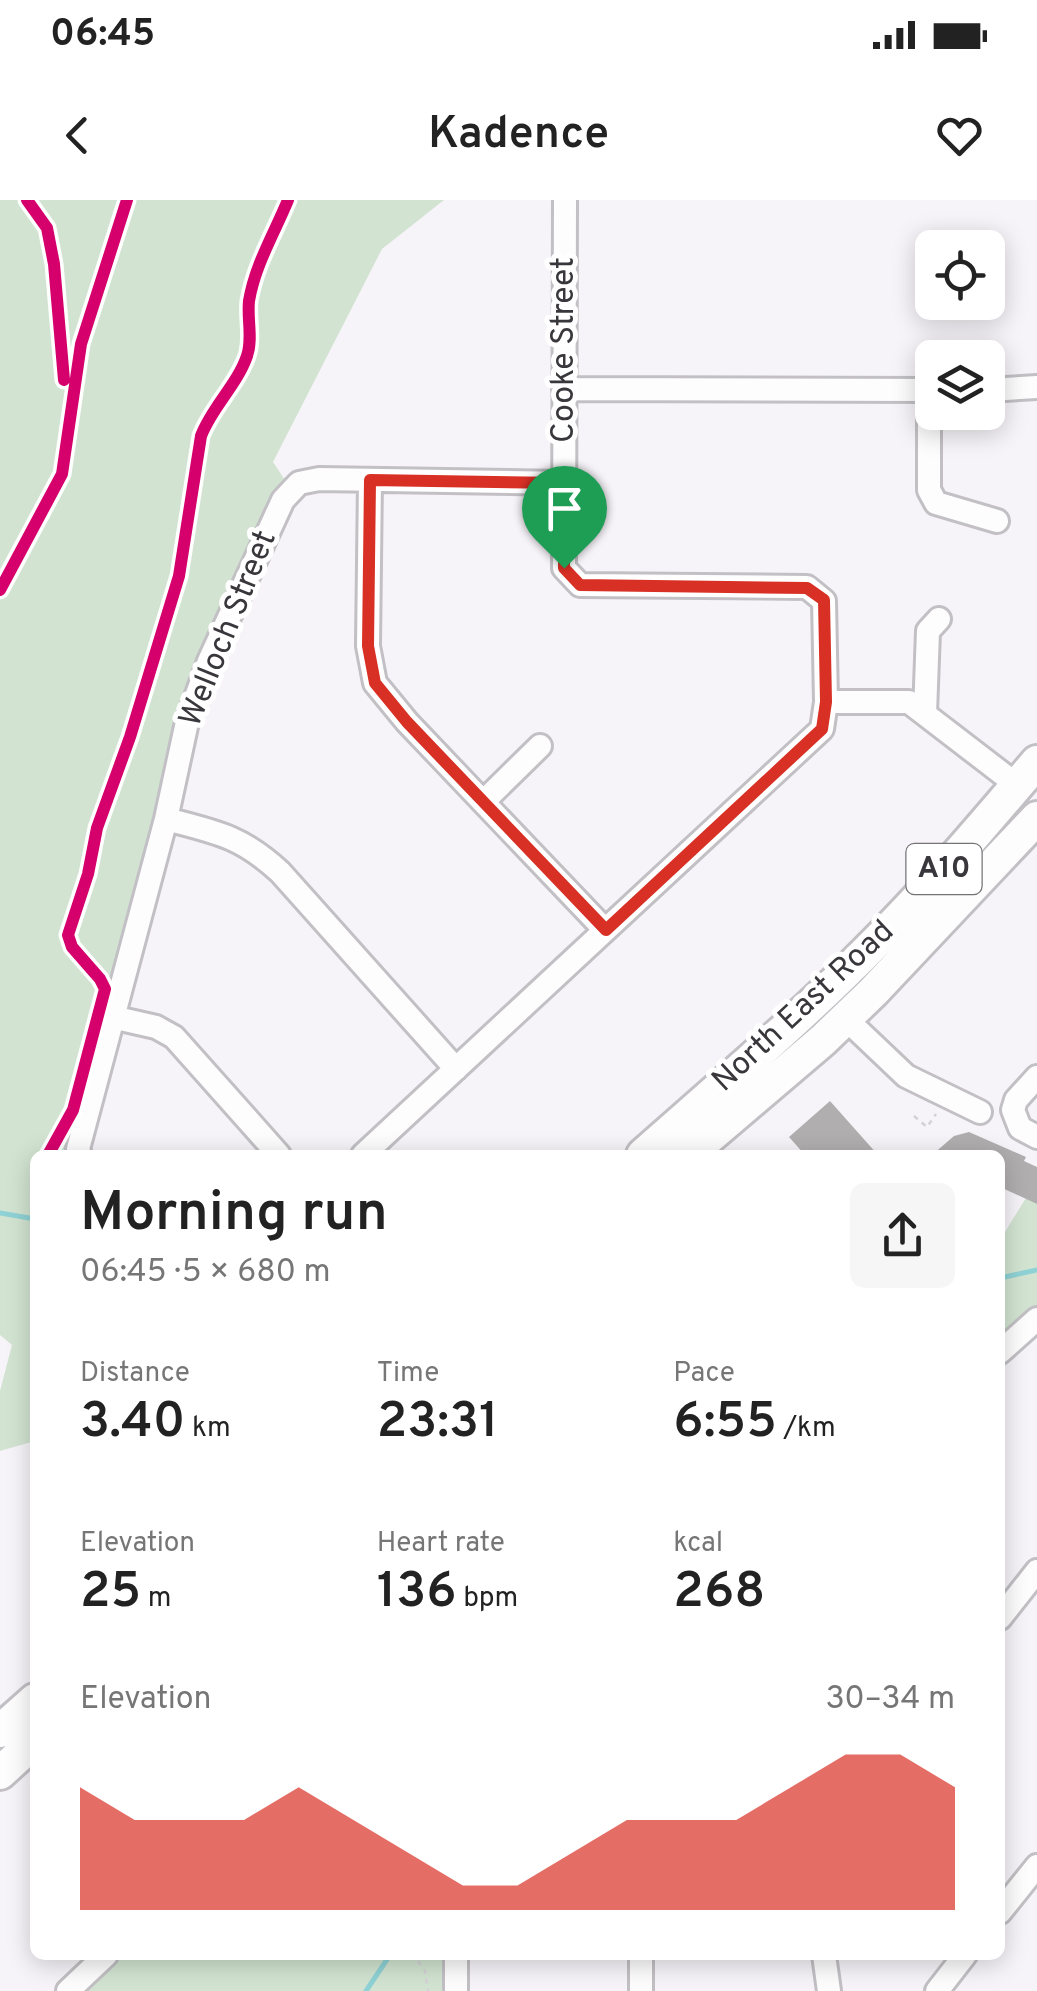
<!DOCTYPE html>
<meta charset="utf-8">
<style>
:root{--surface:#fff;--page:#f6f6f6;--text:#222;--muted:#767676;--accent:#d93025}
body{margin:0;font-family:Overpass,sans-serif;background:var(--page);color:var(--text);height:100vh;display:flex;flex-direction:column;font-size:38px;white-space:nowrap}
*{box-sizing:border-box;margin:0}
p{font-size:32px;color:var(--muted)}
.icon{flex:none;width:55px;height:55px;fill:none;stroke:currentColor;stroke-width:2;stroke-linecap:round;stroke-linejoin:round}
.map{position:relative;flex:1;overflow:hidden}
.drawer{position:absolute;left:30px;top:950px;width:975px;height:810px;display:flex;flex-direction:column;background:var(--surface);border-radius:15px;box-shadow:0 5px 25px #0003}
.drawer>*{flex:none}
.buttons{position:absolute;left:915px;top:30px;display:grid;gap:20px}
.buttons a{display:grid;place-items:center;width:90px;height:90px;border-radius:15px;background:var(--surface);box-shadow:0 5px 25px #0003;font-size:50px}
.pin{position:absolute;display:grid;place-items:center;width:85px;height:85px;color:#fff;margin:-102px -42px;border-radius:50% 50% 50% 0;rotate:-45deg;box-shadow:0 0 10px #0007}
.pin .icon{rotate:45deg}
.round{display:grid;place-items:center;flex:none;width:105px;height:105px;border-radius:15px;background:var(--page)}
.overview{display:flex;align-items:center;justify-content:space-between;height:170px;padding:0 50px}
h1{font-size:55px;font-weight:600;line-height:75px}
.stats{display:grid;grid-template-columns:repeat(3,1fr);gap:15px;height:170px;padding:10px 50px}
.stats div{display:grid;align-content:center}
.stats b{font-size:50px;font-weight:600}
.stats small{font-size:28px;font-weight:400}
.stats p{font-size:28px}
.chart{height:280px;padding:20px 50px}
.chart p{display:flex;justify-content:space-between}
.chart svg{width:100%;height:180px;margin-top:10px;fill:var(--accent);opacity:.7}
.status{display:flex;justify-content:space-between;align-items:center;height:70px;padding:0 50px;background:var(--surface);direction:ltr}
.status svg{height:28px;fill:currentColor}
header{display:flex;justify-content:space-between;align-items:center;height:130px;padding:0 50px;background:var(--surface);font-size:45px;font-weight:600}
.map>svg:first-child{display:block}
.green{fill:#d2e4d1}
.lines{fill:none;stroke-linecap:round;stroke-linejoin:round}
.stream{stroke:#8fd2d5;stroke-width:5}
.building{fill:#b1aeaf}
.minor-casing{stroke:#c2c0c4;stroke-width:28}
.highway-casing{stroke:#c2c0c4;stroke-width:38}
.path{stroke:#d4d2d5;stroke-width:2.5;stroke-dasharray:5 5;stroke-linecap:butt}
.minor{stroke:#fefdfe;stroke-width:22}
.highway{stroke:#fefdfe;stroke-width:32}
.cycleway-casing{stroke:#fff;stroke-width:19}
.cycleway{stroke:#d6006c;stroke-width:12}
.route-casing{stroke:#fff;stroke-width:20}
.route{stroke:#d93025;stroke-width:12}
.labels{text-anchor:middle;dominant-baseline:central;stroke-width:10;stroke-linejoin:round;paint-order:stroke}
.shield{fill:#fff;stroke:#747376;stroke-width:2.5}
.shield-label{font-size:30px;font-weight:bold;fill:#39373b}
.street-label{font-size:32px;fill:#39373b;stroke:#fff}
</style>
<div class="status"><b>06:45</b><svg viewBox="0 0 49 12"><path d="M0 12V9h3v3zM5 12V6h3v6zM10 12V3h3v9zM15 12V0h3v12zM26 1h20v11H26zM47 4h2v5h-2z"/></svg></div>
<header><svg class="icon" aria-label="back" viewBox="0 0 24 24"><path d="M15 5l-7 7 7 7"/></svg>Kadence<svg class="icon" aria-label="heart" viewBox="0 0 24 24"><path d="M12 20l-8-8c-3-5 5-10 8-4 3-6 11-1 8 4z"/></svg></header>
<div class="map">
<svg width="1037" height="1791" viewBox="0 0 1037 1791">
<rect width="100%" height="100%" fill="#f7f4f9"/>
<path class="green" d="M0,0H444L382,49L273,262L285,280L274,296L185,498L68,955H35V1241L0,1251V1191L12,1145L0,1135Z
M1037,980V1119L1000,1152V1040Z
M104,1755H457L456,1791H67Z"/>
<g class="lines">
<path class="stream" d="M0,1013L35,1019
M1000,1078L1037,1070
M366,1791L390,1755"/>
</g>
<path class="building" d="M830,901L878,955H805L789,937Z
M969,932L1026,957L1024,961L1037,967V1004L1000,987V955H932L954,936Z"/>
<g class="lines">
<g class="minor-casing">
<path id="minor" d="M565,0L564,368L580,385L807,387L824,401L826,502H909L1017,585
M564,189L932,190
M929,190V290L936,303L997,321
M988,190L1037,187
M370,280L368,446L375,483L407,522L605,730
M925,513L928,431L939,419
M483,602L540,546
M166,619C216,632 241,636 280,672L456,869
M112,817L156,827L174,837L279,955
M845,818L906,876L980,912
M1037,877L1016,900L1013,910L1020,928L1037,937
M80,955L78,949L166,619L187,522L209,461L283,300L299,283L319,279L564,283
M363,955L822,529L826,502
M1000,1152L1037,1119
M1000,1418L1037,1371
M1000,1712L1037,1666
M824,1755L829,1791
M68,1791L106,1755
M456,1791V1755
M641,1791V1755
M937,1791L965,1755"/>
</g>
<g class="highway-casing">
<path id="highway" d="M643,955C721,886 801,818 874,744C932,686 984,624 1037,562
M688,955L823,840L873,792L1037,618
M0,1531L35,1500
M0,1573L35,1541"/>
</g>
<path class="path" d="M914,916L927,927L936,914
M418,1761L425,1771L428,1791"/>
<use href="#minor" class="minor"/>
<use href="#highway" class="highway"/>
<g class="cycleway-casing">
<path id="cycleway" d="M27,0L47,28L54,64L64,180
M0,390L62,274L81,144L127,0
M48,955L73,910L105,789L100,779L72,747L68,735L88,674L97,628L130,537L179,376L201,236C212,207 237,185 247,156C253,139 247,119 249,101C255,65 274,34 288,0"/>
</g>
<use href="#cycleway" class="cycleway"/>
</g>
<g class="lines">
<g class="route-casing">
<path id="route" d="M370,280L564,283V368L580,385L807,388L824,400L826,502L822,529L606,730L407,522L375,483L368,446Z"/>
</g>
<use href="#route" class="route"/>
</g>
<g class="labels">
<rect class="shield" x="906.5" y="644" width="75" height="50" rx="8"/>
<g class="shield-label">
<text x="944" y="669">A10</text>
</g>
<g class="street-label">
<text transform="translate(565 150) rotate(-90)">Cooke Street</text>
<text transform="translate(229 429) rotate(-68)">Welloch Street</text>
<text transform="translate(804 807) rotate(-43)">North East Road</text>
</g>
</g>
</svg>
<div class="buttons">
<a><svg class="icon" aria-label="locate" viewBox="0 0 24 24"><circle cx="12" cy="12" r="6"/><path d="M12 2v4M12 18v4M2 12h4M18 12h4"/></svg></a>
<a><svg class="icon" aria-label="layers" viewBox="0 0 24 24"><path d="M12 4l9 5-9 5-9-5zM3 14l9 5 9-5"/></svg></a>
</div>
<div class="pin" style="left:564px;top:368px;background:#1e9e55"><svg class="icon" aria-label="arrive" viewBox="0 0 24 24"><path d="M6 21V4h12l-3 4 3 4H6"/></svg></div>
<section class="drawer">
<div class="overview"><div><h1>Morning run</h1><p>06:45 · 5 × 680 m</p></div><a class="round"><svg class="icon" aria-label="share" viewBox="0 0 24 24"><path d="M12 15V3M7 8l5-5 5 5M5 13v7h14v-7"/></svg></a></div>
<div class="stats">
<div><p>Distance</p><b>3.40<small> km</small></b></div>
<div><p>Time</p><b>23:31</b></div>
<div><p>Pace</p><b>6:55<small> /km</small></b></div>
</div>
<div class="stats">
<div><p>Elevation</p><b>25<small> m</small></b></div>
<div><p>Heart rate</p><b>136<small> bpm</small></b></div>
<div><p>kcal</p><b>268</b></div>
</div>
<div class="chart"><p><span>Elevation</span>30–34 m</p>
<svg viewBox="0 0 160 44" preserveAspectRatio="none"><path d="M0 44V14L10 22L20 22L30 22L40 14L50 22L60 30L70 38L80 38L90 30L100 22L110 22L120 22L130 14L140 6L150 6L160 14V44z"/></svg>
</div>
</section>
</div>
